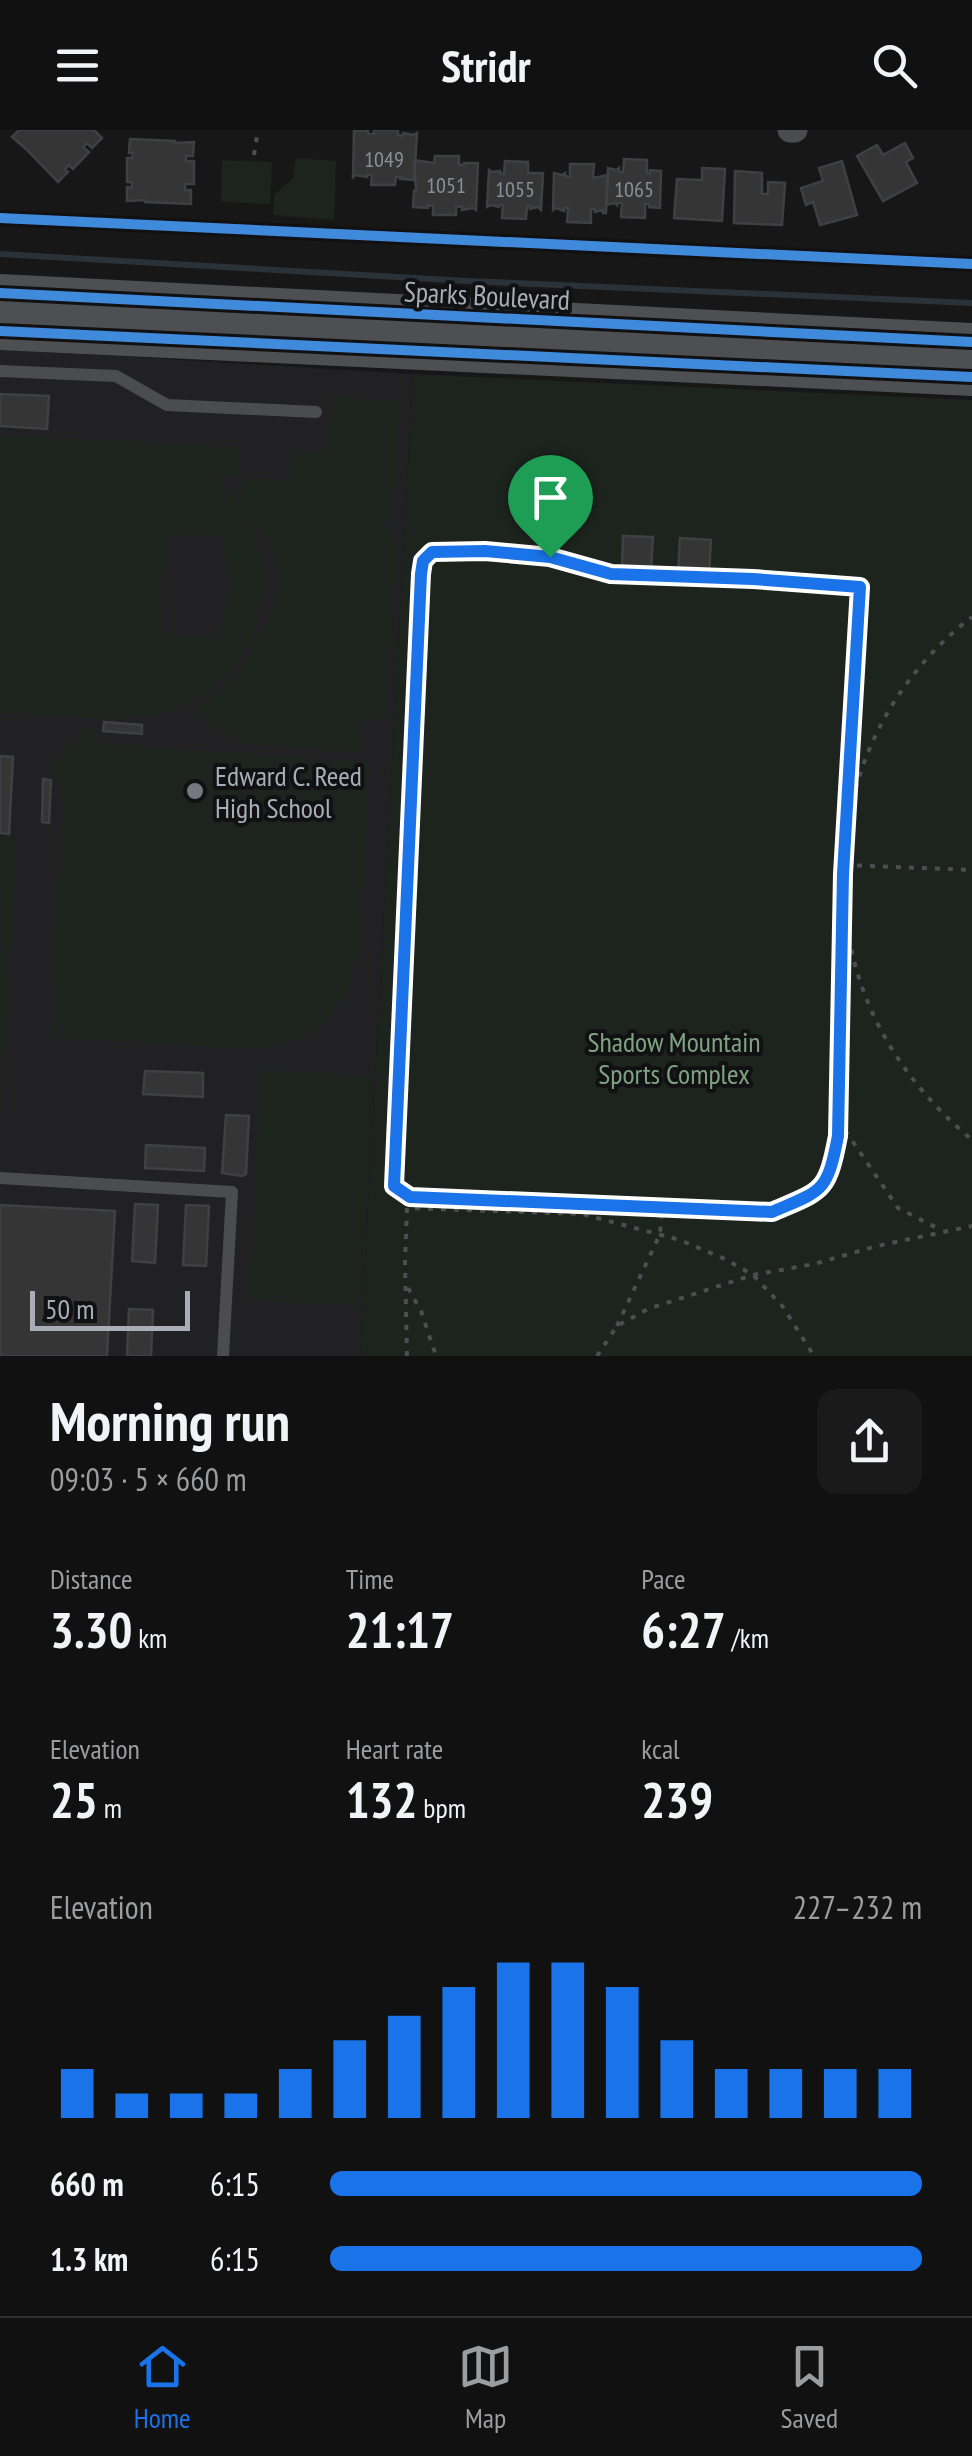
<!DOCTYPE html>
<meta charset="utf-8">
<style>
:root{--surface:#111;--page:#1a1a1a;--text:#f1f3f6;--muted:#9c9d9f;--line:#303131;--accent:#1a73e8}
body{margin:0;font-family:"PT Sans Narrow",sans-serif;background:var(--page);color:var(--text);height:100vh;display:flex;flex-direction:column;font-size:38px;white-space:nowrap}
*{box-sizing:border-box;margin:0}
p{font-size:32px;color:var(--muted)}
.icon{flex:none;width:55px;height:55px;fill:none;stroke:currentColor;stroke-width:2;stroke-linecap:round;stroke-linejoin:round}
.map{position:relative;height:1226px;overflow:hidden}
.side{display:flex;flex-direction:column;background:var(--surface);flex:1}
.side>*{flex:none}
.scale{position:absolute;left:30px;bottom:25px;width:160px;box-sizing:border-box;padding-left:10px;border:5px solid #a8adb8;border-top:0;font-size:28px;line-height:35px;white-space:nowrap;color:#a8adb8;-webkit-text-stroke:8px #111113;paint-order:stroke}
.pin{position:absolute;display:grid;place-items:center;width:85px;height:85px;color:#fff;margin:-102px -42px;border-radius:50% 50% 50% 0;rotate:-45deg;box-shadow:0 0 10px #0007}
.pin .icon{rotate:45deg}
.round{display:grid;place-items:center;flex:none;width:105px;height:105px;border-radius:20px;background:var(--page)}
.summary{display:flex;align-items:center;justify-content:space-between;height:170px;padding:0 50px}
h1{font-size:55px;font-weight:600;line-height:75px}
.figures{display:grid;grid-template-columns:repeat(3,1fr);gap:15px;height:170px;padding:10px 50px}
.figures div{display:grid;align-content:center}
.figures b{font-size:50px;font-weight:600}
.figures small{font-size:28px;font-weight:400}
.figures p{font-size:28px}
.chart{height:280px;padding:20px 50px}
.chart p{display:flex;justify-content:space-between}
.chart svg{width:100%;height:180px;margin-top:10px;stroke:var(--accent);stroke-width:6}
ul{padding:0 50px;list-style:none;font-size:32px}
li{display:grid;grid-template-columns:160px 120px 1fr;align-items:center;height:75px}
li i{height:25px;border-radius:12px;background:var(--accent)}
header{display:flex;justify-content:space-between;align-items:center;height:130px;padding:0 50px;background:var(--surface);font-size:45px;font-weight:600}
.tabs{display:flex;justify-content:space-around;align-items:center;height:140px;border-top:2px solid var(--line);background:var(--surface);font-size:28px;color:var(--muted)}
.tabs a{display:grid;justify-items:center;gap:5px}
.tabs .current{color:var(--accent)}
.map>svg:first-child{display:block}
.built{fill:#212123}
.green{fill:#1d241e;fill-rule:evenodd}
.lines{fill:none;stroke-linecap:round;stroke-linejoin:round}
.stream{stroke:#2a3239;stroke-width:6}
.building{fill:#353536;stroke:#3f4043;stroke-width:2.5}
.path{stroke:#4d4e52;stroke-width:4;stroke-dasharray:5 8;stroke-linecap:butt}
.service{stroke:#4b4c50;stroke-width:12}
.minor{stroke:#4b4c50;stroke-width:25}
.primary{stroke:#4d4f52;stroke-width:38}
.cycleway-casing{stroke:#111113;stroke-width:16}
.cycleway{stroke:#408adc;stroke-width:10}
.route-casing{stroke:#fff;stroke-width:20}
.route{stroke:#1a73e8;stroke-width:12}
.poi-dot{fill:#757880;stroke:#111113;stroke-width:4}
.labels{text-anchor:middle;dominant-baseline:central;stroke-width:8;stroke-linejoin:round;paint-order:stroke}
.number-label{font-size:22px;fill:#8b8f98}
.street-label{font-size:28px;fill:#a8adb8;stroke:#111113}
.poi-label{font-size:28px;fill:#a8adb8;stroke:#111113;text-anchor:start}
.park-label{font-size:28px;fill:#7fa381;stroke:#111113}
</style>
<header><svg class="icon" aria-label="menu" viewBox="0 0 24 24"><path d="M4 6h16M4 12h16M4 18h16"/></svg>Stridr<svg class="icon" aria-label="search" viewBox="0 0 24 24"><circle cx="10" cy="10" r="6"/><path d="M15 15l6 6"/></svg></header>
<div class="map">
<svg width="972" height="1226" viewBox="0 0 972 1226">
<rect width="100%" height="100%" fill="#171717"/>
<path class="built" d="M0,219L413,244L360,1226H0Z"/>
<path class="green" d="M296,28L336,31L334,90L273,85L274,65L293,48Z
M222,30L272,32L270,74L221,72Z
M413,244L972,270V1226H360Z
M332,266L399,271L393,390L382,391C395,403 395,415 396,431L387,589L363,587L360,622L245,614L227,603L216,600L197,578L219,562L244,535L257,508L269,493L275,474L278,447L274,422L264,403L250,390L240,373L242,347L289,350L291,321H328Z
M0,305L241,317L240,345H214C234,367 255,392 261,423C273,488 238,555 176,579C131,596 50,585 0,583ZM167,404L220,405C231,445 235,471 213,508L161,503Z
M90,596L99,602L101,614L370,632L359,820L348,859L329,887L310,905L277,916L239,919L52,907L62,654L54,650L49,635Z
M0,705L17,706L0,1006Z
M260,940L372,946L360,1176L248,1170Z"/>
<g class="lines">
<path class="stream" d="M0,124L467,151L972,173"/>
</g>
<path class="building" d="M19,0H94L102,8L92,18L87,13L83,17L89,22L73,39L69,35L65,39L68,42L58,52L26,19L12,7Z
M374,0H398V5L403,6V3L414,5L417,3L414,50L400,49L401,47H396L395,55H371L372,45H367V47L355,45L353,47L354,1H368V4H374Z
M130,9L175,11V13L194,12L193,26H186V31H194V54H185V60H191V74L145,72V70L127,71V57L132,58V52H127V28H132L133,23H129Z
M905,13L913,28L906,32L917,53L883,71L857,26L877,15L883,25Z
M435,26H459V35H464V33H478L476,80L473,78L462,80V77L456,76V85H433V76L428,75V78L413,77L414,61H416L414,30L434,33Z
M624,29L647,30V43L650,44V40L661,41L660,78L649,77V74H645V88L621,87L622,73H617V75L615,73L606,75L608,38L616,40L619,38V42H623Z
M505,31L528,32V43H543L541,80L538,77L530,79V76H527L526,89L502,88L503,75H499V77L491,75L487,77L489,40L492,42L500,41V43L504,44Z
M842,31L857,85L820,95L813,72L806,75L801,58L823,51L819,38Z
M570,34H594L593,48L608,45L606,83H603V80L595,82V79H591V93L567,92L568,78H564V81L556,78L553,80L554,43L562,45L565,43V46L570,47Z
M702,38L725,39L722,91L674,88L677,49L702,50Z
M735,41L762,43V64H768V52L785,53L782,95L734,93Z
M0,264L49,266L47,299L0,296Z
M623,406L653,407L651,441L622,439Z
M680,408L711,410L709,445L678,443Z
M104,592L142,595V604L103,601Z
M0,626L13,627L9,704L0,703Z
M43,649L51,650L49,693L42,692Z
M145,941L203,943V967L143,964Z
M226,985L249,986L246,1044L242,1046L222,1043Z
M146,1015L205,1018L204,1041L145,1038Z
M135,1074L158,1075L155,1133L132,1131Z
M0,1075L115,1081L107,1226H0Z
M186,1075L209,1076L206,1136L183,1135Z
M129,1179L153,1180L151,1226H127Z"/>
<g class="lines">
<path class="path" d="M254,25L258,0
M485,421L550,427L611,444L753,449L860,457L843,744L838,1006C827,1063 823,1060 772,1083L410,1067L393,1056L421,444L423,431L432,422Z
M848,697C859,614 906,537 972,487
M844,735L972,740
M845,781C855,875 900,949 972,1010
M838,990L898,1078L941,1100
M408,1158L421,1181L436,1226
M617,1196L660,1104L662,1078
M407,1226L405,1133L407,1078L582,1084L680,1110L725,1129L753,1145L783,1177L814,1226
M597,1226L617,1196L648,1179L753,1145L814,1134L877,1116L972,1096"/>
<path class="service" d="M0,241L116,246L167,275L316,282
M0,1048L232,1062L223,1226"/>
<path class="minor" d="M790,0H795"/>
<path class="primary" d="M0,163L972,212
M0,201L972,247"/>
<g class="cycleway-casing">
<path id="cycleway" d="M0,88L972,134
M0,163L972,212
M0,201L972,247"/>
</g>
<use href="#cycleway" class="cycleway"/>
</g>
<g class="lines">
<g class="route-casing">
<path id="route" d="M485,421L550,427L611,444L753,449L860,457L843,744L838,1006C827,1063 823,1060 772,1082L410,1067L394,1056L421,444L423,431L432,422Z"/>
</g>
<use href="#route" class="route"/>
</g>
<circle class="poi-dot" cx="195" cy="661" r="10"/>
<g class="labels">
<g class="number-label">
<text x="384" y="29">1049</text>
<text x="446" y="55">1051</text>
<text x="515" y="59">1055</text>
<text x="634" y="59">1065</text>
</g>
<g class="street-label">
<text transform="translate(487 165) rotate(3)">Sparks Boulevard</text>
</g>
<g class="poi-label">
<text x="215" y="645">Edward C. Reed<tspan x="215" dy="32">High School</tspan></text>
</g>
<g class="park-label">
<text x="674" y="911">Shadow Mountain<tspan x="674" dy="32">Sports Complex</tspan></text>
</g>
</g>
</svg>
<div class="scale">50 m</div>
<div class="pin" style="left:550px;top:427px;background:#1e9e55"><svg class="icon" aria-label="arrive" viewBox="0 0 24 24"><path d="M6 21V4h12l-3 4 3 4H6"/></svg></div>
</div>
<section class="side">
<div class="summary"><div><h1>Morning run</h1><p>09:03 · 5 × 660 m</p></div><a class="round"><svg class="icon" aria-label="share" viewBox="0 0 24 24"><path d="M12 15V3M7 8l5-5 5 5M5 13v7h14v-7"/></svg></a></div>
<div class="figures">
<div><p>Distance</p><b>3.30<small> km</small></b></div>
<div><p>Time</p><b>21:17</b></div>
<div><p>Pace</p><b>6:27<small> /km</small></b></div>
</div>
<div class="figures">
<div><p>Elevation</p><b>25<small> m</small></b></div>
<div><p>Heart rate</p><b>132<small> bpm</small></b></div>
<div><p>kcal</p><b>239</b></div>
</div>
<div class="chart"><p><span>Elevation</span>227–232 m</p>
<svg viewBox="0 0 160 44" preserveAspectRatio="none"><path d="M5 44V32M15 44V38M25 44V38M35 44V38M45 44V32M55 44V25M65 44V19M75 44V12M85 44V6M95 44V6M105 44V12M115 44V25M125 44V32M135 44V32M145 44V32M155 44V32"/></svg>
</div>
<ul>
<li><b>660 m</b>6:15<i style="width:100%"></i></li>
<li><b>1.3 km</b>6:15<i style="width:100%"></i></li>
</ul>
</section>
<nav class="tabs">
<a class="current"><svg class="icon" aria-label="home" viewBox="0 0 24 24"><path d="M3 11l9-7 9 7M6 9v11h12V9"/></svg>Home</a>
<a><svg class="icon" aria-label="map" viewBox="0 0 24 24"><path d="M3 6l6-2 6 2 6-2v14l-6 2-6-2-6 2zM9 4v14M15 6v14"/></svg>Map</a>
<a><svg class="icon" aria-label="saved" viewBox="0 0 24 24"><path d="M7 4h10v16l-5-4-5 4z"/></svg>Saved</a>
</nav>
